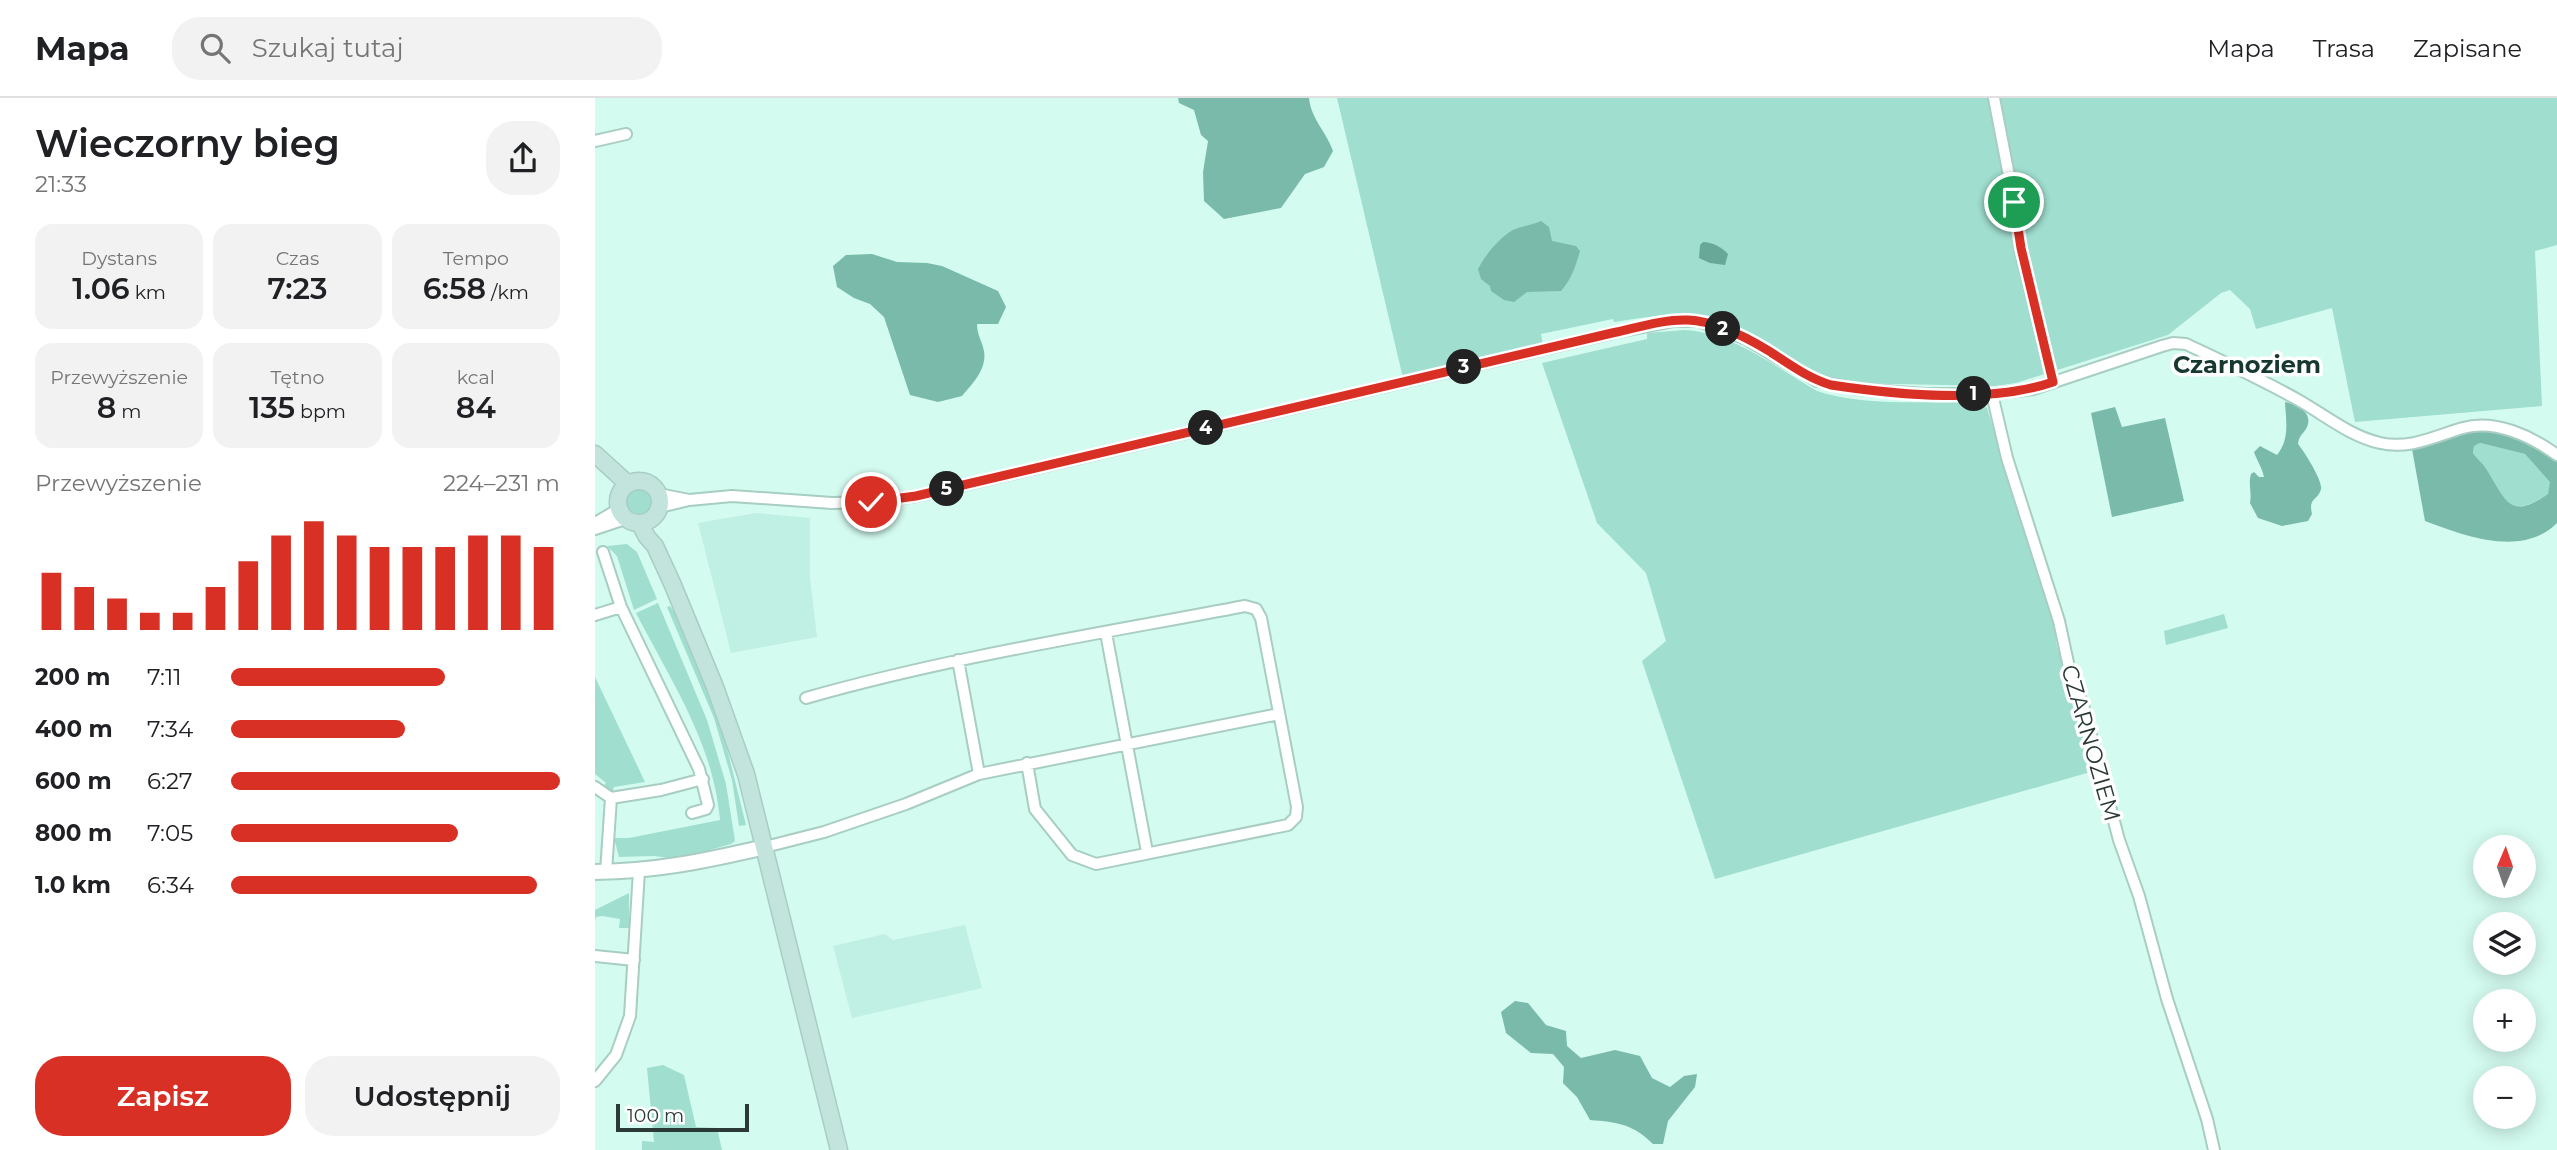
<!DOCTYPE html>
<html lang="pl">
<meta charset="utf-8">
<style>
:root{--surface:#fff;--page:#f2f2f2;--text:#202124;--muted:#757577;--line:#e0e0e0;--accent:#d93025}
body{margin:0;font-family:Montserrat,sans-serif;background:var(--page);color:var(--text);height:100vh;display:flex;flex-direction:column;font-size:26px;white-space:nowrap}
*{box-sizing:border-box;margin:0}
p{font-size:23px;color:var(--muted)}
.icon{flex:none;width:38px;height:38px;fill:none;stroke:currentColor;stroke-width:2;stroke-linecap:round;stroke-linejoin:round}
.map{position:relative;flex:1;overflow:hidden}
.drawer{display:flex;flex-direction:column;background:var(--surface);width:595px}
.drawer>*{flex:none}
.needle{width:46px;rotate:2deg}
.fabs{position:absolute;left:1878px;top:737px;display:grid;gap:14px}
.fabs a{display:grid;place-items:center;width:63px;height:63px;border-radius:50%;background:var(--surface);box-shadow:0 4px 18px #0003;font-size:35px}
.scale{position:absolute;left:21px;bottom:18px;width:133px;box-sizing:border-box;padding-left:7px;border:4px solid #2b3a36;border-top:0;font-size:19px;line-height:24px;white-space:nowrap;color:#2b3a36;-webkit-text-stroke:5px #fefefe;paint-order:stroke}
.pin{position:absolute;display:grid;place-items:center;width:60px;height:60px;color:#fff;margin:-30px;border:4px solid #fff;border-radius:50%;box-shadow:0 2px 7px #0007}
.km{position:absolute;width:35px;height:35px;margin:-18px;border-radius:50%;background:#222;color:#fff;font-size:19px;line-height:35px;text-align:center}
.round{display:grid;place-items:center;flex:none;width:74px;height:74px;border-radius:28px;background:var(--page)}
.head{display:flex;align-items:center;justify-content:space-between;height:119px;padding:0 35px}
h1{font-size:38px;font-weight:600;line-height:52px}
.figures{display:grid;grid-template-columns:repeat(3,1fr);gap:10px;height:119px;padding:7px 35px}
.figures div{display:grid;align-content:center;border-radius:18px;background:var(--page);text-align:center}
.figures b{font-size:30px;font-weight:600}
.figures small{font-size:19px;font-weight:400}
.figures p{font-size:19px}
.chart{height:196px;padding:14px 35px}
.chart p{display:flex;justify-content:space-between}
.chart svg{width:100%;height:126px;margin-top:7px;stroke:var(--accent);stroke-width:6}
.cta{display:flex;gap:14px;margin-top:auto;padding:14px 35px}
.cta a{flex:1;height:80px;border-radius:28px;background:var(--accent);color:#fff;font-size:28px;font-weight:600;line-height:80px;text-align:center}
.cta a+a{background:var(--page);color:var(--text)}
ul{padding:0 35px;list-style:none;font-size:23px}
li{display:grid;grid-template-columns:112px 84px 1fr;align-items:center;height:52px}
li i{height:18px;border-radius:9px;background:var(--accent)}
header{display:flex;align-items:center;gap:42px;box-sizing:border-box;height:98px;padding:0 35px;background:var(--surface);border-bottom:2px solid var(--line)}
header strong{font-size:33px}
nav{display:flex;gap:38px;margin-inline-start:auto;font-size:24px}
.search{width:490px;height:63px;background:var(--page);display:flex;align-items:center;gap:18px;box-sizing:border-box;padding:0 24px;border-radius:28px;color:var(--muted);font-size:26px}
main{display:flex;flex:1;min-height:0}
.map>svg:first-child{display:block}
.built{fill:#c0efe3}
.green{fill:#a0decf}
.forest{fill:#79baab;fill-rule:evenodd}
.water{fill:#67a899}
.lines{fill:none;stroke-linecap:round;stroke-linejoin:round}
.minor-casing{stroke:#a8cdc3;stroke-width:14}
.tertiary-casing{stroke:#a8cdc3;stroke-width:18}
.secondary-casing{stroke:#a8cdc3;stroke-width:19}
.minor{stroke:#fff;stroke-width:10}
.tertiary{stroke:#fff;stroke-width:14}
.secondary{stroke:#c2e4dd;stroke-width:16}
.route-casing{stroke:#fff;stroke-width:14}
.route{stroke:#d93025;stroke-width:9}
.labels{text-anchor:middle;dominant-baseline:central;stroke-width:7;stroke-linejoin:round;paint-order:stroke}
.street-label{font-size:23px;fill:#2b3a36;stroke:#fefefe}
.neighbourhood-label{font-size:24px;font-weight:bold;fill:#163830;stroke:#fefefe}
</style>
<header>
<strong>Mapa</strong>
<div class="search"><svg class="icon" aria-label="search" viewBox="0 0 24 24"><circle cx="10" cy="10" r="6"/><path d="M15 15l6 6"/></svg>Szukaj tutaj</div>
<nav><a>Mapa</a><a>Trasa</a><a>Zapisane</a></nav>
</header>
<main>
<section class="drawer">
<div class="head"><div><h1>Wieczorny bieg</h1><p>21:33</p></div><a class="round"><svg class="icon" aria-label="share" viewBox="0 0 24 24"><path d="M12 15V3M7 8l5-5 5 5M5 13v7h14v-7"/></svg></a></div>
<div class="figures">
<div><p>Dystans</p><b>1.06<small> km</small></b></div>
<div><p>Czas</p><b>7:23</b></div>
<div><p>Tempo</p><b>6:58<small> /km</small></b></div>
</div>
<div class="figures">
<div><p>Przewyższenie</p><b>8<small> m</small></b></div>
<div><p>Tętno</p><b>135<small> bpm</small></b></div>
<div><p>kcal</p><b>84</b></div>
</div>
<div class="chart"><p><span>Przewyższenie</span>224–231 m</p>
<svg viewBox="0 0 160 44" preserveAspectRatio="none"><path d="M5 44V24M15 44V29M25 44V33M35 44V38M45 44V38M55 44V29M65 44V20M75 44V11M85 44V6M95 44V11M105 44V15M115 44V15M125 44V15M135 44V11M145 44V11M155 44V15"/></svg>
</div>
<ul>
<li><b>200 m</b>7:11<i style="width:65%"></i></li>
<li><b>400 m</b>7:34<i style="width:53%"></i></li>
<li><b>600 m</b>6:27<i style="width:100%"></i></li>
<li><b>800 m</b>7:05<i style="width:69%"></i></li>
<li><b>1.0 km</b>6:34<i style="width:93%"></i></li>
</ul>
<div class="cta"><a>Zapisz</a><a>Udostępnij</a></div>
</section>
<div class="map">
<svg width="1962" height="1052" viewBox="0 0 1962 1052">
<rect width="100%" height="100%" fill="#d4fbf0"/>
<path class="built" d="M161,415L215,420V480L222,539L136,555L103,425Z
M370,827L387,890L257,920L238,848L290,836L298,842Z"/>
<path class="green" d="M742,0H1962V147L1940,153L1947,308L1760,324L1737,210L1661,231L1655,211L1635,192L1626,195L1573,237L1421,285L1400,288L1249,285C1230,280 1212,273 1195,262C1171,248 1148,228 1120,221C1087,212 1053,219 1019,224L1018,221L946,236L948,247L808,280Z
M1090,232C1138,235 1181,269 1222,293C1268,309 1335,303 1385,304L1392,310L1461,532V544L1499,673L1120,781L1047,563L1071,543L1051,475L1002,425L947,265L1052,241V235Z
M1885,345L1930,356L1956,384L1953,396C1913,423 1911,402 1892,372C1888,365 1882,361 1878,355L1879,348Z
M30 404a14 14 0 1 1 28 0a14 14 0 1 1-28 0Z
M32,446L42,454L62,501L39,512L22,458L12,448Z
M63,505L112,622L131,686L140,743L136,746L82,761L59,758L24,759L19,740H34L125,722C118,644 76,583 41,515Z
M75,508L84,521L125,622L151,727L144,728L137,682L119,620L72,509Z
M1629,516L1633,530L1571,547L1569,533Z
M0,579L50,684L19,689L17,695L7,690L11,685L0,676Z
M34,795V830H24L25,821L7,818L1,819L0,823V812Z
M68,967L89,977L101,1029L122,1030L127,1052H47V1043L59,1044L52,970Z"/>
<path class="forest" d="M583,0H714C716,21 731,33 738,53L729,69L710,76L686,110L629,121L609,103L608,74L613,43L606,37L599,12L584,5Z
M946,123L954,129L957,143L981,148L985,153C980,170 977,180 966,193L932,194L919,204L909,202L896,193L895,188L886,181L883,171C891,156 904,140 918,132C927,128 937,127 946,123Z
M277,156L302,164L332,165L347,168L403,193L411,209L403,226H382C382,237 387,243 389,253C392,271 378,285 367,298L343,304L315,297L289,219L275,206L259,200L242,189L238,168L251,157Z
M1690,304C1702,306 1720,315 1711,331C1707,337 1704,338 1703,346C1709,353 1728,383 1726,391C1723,403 1713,399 1717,416L1713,423L1687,428L1663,420L1655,405C1657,394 1653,386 1656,376L1659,374L1664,379H1669C1667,369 1662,363 1659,354L1665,348L1682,357C1695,341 1691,323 1690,304Z
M1520,309L1527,329L1570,320L1589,403L1517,419L1496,315Z
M1886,332C1914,337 1940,345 1962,363V425C1927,460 1870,438 1830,423L1817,351L1872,333ZM1885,345L1930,356L1955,384L1953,396C1914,423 1911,402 1892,372C1888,365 1882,361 1878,355L1879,348Z
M920,903L933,905L951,927L971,933L972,948L986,960L1020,952L1045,958L1057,980L1075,989L1089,978L1102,976L1100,989L1073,1023L1068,1046H1058C1038,1026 1022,1024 995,1022L982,999L968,985L969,969L958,956L936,955L911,935L906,914Z"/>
<path class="water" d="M1108,144C1117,144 1127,149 1133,156L1130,167L1115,165L1104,160L1105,147Z"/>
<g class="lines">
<g class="minor-casing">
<path id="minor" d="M1399,0L1419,104L1425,150L1458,284
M0,43L31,36
M1397,296L1412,360L1464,523L1475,574L1488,607L1524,742L1544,798L1572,901L1612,1021L1619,1052
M64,396L94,402
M65,409L94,402L137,398L237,405L277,404L322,398L1018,235L1079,223H1104L1151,241L1222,283L1263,291L1329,296H1397L1438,291L1567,248L1578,245L1591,246C1629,264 1668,282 1705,303C1731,318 1755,338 1785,345C1815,352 1840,338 1868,330C1900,321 1936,338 1962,357
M0,425L24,411
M0,431L30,421
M26,509L104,671L113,707L111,711L97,715
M0,517L26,509L8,454
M511,535L552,754
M363,562L384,676
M211,600C355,559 503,536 650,508L661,511L666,520L702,709L701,719L693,727L501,766L477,757L440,711L432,665
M0,689L16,700L11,774
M16,700L66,692L108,681
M170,749L229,734L311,706L384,676L684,616
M0,858L39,862
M0,983L21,957L35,918L44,773"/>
</g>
<g class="tertiary-casing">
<path id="tertiary" d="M0,774C63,773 109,763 170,749"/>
</g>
<g class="secondary-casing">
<path id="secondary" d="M0,356L33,386
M23 404a21 21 0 1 1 42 0a21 21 0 1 1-42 0Z
M45,426L52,439L60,448L77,485L120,589L151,676L244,1052"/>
</g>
<use href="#minor" class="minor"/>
<use href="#tertiary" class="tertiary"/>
<use href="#secondary" class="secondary"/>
</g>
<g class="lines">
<g class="route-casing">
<path id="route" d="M276,404L321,398L1017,235C1041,230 1068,221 1093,222C1120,223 1151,239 1174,253C1194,266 1213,280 1236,287C1303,297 1394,306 1458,284L1426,150L1419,104"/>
</g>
<use href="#route" class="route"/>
</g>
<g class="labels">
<g class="street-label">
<text transform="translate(1496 645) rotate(74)">CZARNOZIEM</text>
</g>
<g class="neighbourhood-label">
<text x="1652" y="266">Czarnoziem</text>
</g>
</g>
</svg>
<div class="fabs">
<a><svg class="needle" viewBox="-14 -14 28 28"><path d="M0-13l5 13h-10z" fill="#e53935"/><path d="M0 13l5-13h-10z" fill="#757577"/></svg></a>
<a><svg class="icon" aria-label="layers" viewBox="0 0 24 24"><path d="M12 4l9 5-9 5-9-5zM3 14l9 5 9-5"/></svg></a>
<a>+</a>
<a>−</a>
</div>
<div class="scale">100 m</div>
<div class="pin" style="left:1419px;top:104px;background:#1e9e55"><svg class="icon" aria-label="arrive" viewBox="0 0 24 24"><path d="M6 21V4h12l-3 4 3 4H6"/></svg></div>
<div class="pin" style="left:276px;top:404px;background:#d93025"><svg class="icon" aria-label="check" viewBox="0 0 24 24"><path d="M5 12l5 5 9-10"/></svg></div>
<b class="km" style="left:1379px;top:296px">1</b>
<b class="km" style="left:1128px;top:231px">2</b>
<b class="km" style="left:869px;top:269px">3</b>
<b class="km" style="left:611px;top:330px">4</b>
<b class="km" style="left:352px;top:391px">5</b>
</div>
</main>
